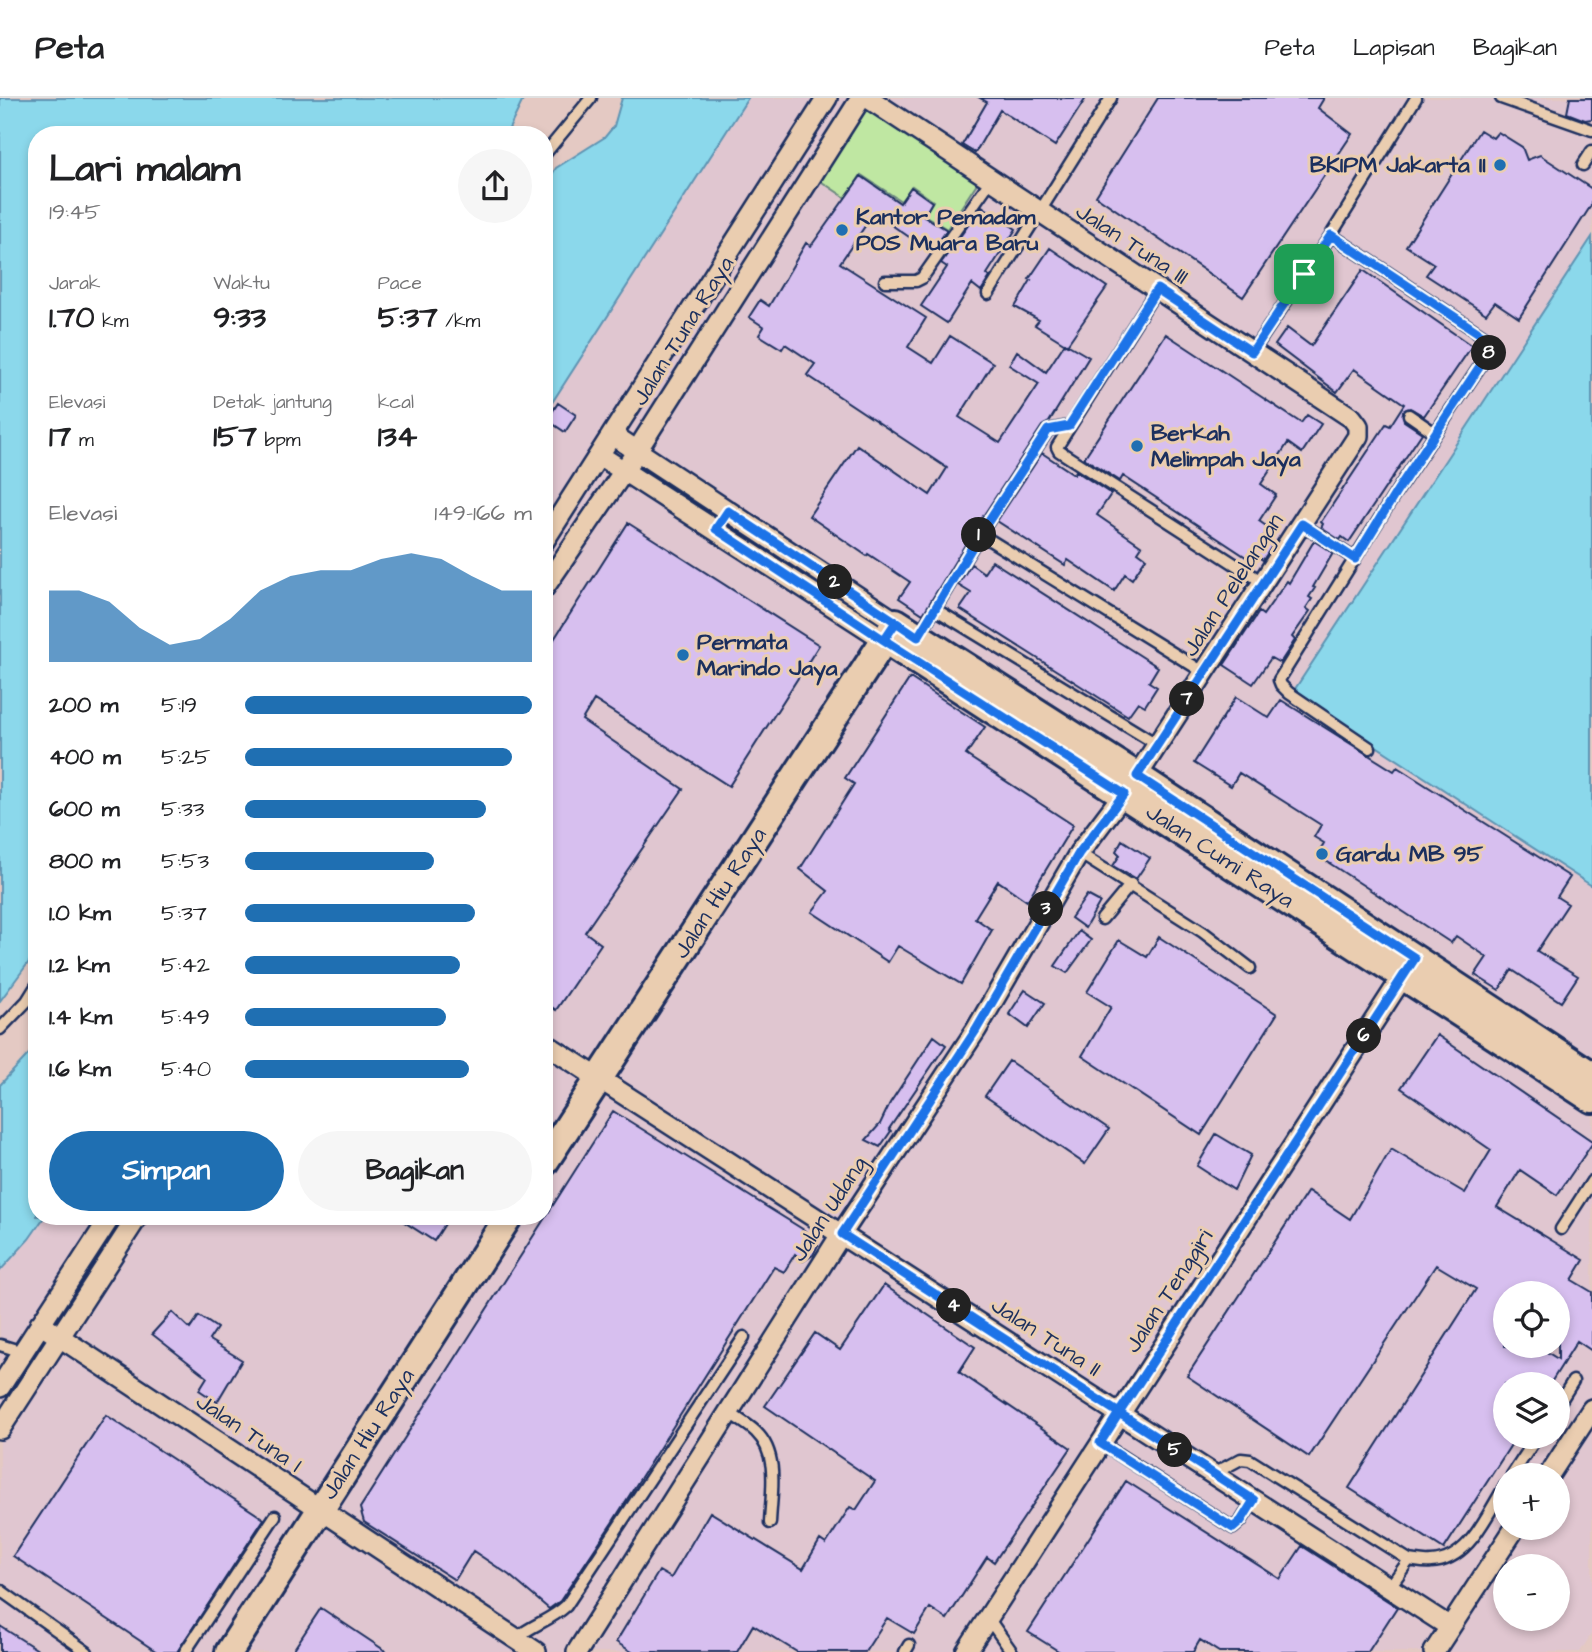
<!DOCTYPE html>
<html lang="id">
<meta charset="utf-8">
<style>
:root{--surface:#fff;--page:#f6f6f6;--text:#202124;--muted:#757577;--line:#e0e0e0;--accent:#1f6fb2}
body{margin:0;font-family:"Architects Daughter",sans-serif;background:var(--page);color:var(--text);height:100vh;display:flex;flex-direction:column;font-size:26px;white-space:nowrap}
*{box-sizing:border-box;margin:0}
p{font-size:23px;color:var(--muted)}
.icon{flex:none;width:38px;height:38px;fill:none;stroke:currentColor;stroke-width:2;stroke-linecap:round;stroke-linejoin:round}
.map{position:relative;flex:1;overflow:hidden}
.sheet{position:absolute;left:28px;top:28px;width:525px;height:1099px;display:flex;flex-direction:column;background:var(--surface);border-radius:28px;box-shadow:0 4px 10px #0003}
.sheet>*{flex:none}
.fabs{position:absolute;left:1493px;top:1183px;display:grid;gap:14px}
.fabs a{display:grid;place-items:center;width:77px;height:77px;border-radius:50%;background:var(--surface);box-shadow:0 4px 10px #0003;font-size:35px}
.pin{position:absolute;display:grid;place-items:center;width:60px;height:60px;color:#fff;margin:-30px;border-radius:14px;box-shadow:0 4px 10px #0006}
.km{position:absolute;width:35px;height:35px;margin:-18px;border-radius:50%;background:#222;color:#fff;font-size:19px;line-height:35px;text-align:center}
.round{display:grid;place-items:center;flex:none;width:74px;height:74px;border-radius:37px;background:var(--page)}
.head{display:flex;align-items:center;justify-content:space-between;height:119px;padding:0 21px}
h1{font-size:38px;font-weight:800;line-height:52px}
.stats{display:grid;grid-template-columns:repeat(3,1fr);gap:10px;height:119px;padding:7px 21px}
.stats div{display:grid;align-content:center}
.stats b{font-size:30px;font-weight:800}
.stats small{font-size:19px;font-weight:400}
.stats p{font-size:19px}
.chart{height:196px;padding:14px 21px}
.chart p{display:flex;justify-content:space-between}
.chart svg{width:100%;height:126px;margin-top:7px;fill:var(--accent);opacity:.7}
.action{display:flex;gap:14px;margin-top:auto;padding:14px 21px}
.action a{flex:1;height:80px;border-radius:42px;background:var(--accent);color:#fff;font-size:28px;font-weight:800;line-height:80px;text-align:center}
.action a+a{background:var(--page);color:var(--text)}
ul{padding:0 21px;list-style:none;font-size:23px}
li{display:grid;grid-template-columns:112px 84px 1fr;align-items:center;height:52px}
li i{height:18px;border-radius:9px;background:var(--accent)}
header{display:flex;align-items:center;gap:42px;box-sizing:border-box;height:98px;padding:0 35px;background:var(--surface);border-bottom:2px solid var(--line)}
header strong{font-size:33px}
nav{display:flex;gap:38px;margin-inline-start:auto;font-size:24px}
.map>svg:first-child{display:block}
.built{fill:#e0c6d0;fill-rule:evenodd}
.green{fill:#bfe7a2;stroke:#6d8b80;stroke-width:2}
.water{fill:#8bd8eb;stroke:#5e94b3;stroke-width:2}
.building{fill:#d7bfef;stroke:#1b2f5e;stroke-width:2;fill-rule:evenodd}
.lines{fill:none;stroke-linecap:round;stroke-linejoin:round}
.lane-casing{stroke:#1b2f5e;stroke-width:15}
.street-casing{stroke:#1b2f5e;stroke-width:24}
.secondary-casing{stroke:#1b2f5e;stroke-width:32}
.lane{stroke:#eacdb0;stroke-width:10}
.street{stroke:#eacdb0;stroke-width:19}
.secondary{stroke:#eacdb0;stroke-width:26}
.route-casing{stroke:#fff;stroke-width:14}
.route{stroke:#1a73e8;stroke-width:9}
.poi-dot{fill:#1f6fb2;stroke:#eacdb0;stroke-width:2.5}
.labels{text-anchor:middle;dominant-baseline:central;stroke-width:6;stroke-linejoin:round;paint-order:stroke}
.poi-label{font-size:23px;font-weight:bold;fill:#1b2f5e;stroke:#eacdb0;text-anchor:start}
.street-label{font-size:23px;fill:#1b2f5e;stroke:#eacdb0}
</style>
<header>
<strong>Peta</strong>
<nav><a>Peta</a><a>Lapisan</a><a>Bagikan</a></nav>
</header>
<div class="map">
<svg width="1592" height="1554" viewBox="0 0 1592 1554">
<rect width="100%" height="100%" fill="#e4c9c3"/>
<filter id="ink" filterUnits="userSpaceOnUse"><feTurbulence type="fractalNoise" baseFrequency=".0143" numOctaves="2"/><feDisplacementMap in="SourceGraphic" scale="14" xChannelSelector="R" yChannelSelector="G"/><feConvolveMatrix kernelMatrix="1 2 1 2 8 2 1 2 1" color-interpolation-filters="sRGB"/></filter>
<g filter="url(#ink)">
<path class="built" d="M748,0H1592V139L1294,594L1592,788V1535L1580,1554H0V1174L29,1141L45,1118H544V317ZM1505,1195H1558V1248H1505ZM1505,1286H1558V1339H1505ZM1505,1377H1558V1430H1505ZM1505,1468H1558V1521H1505Z"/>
<path class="green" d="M862,4L979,82L947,131L924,117L933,103L912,88L901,103L861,77L846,100L813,78Z"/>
<path class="water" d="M0,0H524L506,37H37V853L0,903Z
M622,0H748L544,317V89L556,70L605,39L614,28Z
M1592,139V788L1293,594Z
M37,947V1118H45L29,1141L0,1173V987Z"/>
<path class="building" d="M980,0H1086L1055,48L1000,12L975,55L962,47L987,4Z
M1158,0H1324L1318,10L1352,36L1243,199L1096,98Z
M1570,0H1592V21L1585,22L1567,15Z
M1480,32L1493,40L1498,34L1522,49L1527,62L1540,57L1592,91V106L1519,220L1495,204L1486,216L1426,177L1434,166L1406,148Z
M861,78L900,105L911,89L932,104L924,118L947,132L931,154L874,115L840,165L926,220L908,249L933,265L950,238L993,265L959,319L1000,345L1039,286L1009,267L1017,253L1046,274L1065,245L1089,259L1049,324L1042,328L974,432L923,516L899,500L910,484L868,456L867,458L809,418L857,347L930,397L947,370L807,277L815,266L785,246L782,251L759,237L764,229L749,219L760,202L769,208L806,145L811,148Z
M982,108L1016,131L987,176L990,179L981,193L972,186L947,225L921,208L947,169L941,165Z
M1050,150L1107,189L1067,247L1035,227L1039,222L1015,209L1031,182L1029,181Z
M1363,172L1472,248L1424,318L1410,310L1403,313L1404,323L1422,335L1349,444L1342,439L1340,442L1321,430L1323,426L1321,424L1386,326L1390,328L1404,306L1354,271L1337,294L1275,247L1287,230L1311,248Z
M1166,236L1301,325L1307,317L1321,326L1302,355L1288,345L1261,386L1276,397L1259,423L1269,430L1262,441L1272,448L1263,462L1252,455L1249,461L1123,378L1120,383L1084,360Z
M558,305L576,317L565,334L547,322Z
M1042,355L1074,376L1076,373L1111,396L1097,417L1142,448L1138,454L1146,460L1132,481L1125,476L1114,493L1068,462L1065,467L997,423Z
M628,425L819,547L729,688L594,602L582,622L683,691L585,834L601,846L556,912L544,904V557Z
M1314,443L1333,455L1313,489L1315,490L1309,499L1312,501L1306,510L1310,513L1292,539L1295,542L1280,565L1271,560L1253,586L1224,567L1259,514L1263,517L1287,483L1289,485Z
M992,463L1158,569L1149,584L1157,589L1145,608L1138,604L1128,618L960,511L971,495L958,487L971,466L984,475Z
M910,580L985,629L966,657L1073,727L1027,803L998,783L975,820L992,832L961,886L898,848L888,864L812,814L828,793L800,771L854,686L845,680Z
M1236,599L1269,620L1281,602L1394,673L1397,669L1570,779L1557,799L1568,806L1537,853L1578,878L1561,904L1512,872L1499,892L1475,877L1487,859L1456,838L1451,845L1317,757L1324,745L1314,739L1321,727L1239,675L1231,688L1194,665Z
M1122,742L1150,760L1136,781L1113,768L1120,757L1116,753Z
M1087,797L1100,804L1085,830L1071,820Z
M1079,833L1091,842L1067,875L1055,868Z
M1159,839L1277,916L1201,1037L1082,958L1111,909L1087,894L1119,842L1147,859Z
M1025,892L1045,905L1028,930L1009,916Z
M1437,937L1592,1043V1046L1557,1097L1520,1072L1497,1109L1584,1162L1572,1182L1592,1194V1253L1577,1243L1550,1286H1505V1339H1516L1444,1451L1349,1390L1476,1191L1436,1167L1309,1359L1187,1278L1308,1093L1350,1121L1391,1051L1465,1095L1491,1052L1401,990ZM1505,1195H1558V1261L1537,1248H1505Z
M934,938L946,947L889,1031L891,1033L880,1049L866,1042L880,1026L890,1005Z
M1009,963L1109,1031L1085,1066L985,998Z
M613,1013L804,1132L818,1147L813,1157L803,1163L795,1156L784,1174L774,1169L612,1425L560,1503L549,1511L509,1477L473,1453L455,1482L364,1424L360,1410Z
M1216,1036L1251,1057L1234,1092L1197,1068Z
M395,1118H450L434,1143Z
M884,1187L975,1249L959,1274L1071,1350L994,1464L987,1459L947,1521L930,1510L914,1536L887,1520L865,1554H797L753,1527L737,1554H632L616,1544L659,1473L671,1480L710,1414L803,1471L820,1442L826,1446L850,1409L856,1412L875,1383L765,1308L815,1235L840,1252Z
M172,1214L190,1231L199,1218L217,1230L209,1242L242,1262L217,1304L199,1292L207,1279L152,1236Z
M106,1317L264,1421L177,1554H157L13,1458Z
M1126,1383L1280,1481L1302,1448L1397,1509L1368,1554H1219L1200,1542L1193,1554H1060L1028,1534Z
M321,1510L387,1554H292Z
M0,1528L41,1554H0Z"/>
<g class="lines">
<g class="lane-casing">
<path id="lane" d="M1501,0L1592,32
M544,57L591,0
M1583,67L1592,53
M1331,137L1488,241L1492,246L1490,253L1397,393L1279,582L1281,587L1289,595L1370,650
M885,183H916L922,180L991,82
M1157,191L1057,349L1059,353L1264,485
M988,196L1111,0
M1252,254L1331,137L1416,0
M1409,317L1435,335
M1302,426L1355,461
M980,436L1205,575
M935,511L1158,647
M920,535L980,436L1048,332L1069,328
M1079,755L1203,834L1250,870
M1102,821L1131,786
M0,931L27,903L37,887
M1561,1131L1592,1083
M0,1247L23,1254
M1558,1307L1573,1283
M729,1314C737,1321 748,1326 756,1334C780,1357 771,1396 770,1425
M1101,1345L1233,1430L1241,1423L1254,1402
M1213,1376L1241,1361L1250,1362L1409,1462L1389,1490
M1512,1377L1537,1339
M1409,1462C1417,1463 1424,1465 1431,1464C1469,1463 1487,1416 1505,1388
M0,1492L87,1554
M988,1520L1012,1554
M516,1540C532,1527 551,1522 566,1508L744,1239
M185,1554L275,1418
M905,1554L909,1547"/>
</g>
<g class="street-casing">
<path id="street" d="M613,337L896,524
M599,357L885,542
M544,443L827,0
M544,490L624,373L861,0
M544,945L1450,1529
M40,1226L536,1554
M0,1289L111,1118
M0,1331L138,1118
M1549,1377L1592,1311
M577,1554L842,1135L976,932L1079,755L1137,678L1358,338V328L1352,320L868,0
M966,1554L1409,869
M1434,1554L1515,1430"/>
</g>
<g class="secondary-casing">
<path id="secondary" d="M885,542L1592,1001
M544,1065L896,524L1137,678L1592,977
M229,1554L509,1118"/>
</g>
<use href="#lane" class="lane"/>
<use href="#street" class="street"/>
<use href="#secondary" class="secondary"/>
</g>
</g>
<g class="lines" filter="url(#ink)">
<g class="route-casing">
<path id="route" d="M1304,176L1252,254L1157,191L1069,328L1048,332L980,436L918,539L896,524L884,542L716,431L728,413L896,524L884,542L1124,696L1079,755L976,932L842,1136L1119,1315L1100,1345L1233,1430L1241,1423L1254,1402L1119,1315L1415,860L1137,678L1302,426L1355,461L1397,393L1490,253L1492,246L1488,241L1331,137L1304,176"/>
</g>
<use href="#route" class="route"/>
</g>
<g class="poi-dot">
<circle cx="1500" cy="67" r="7"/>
<circle cx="842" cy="132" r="7"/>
<circle cx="1137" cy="348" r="7"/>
<circle cx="683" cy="557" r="7"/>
<circle cx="1322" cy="756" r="7"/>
</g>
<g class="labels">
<g class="poi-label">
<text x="1486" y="67" text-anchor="end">BKIPM Jakarta II</text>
<text x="856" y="119">Kantor Pemadam<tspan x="856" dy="26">POS Muara Baru</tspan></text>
<text x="1151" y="335">Berkah<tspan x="1151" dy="26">Melimpah Jaya</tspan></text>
<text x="697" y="544">Permata<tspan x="697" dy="26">Marindo Jaya</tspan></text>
<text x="1336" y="756">Gardu MB 95</text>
</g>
<g class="street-label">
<text transform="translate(1132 146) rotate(33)">Jalan Tuna III</text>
<text transform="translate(683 233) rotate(-58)">Jalan Tuna Raya</text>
<text transform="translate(1233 487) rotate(-57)">Jalan Pelelangan</text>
<text transform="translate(1220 758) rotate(33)">Jalan Cumi Raya</text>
<text transform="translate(720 795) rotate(-57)">Jalan Hiu Raya</text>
<text transform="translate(829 1111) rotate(-57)">Jalan Udang</text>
<text transform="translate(1169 1193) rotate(-57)">Jalan Tenggiri</text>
<text transform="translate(1046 1239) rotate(33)">Jalan Tuna II</text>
<text transform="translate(249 1335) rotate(34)">Jalan Tuna I</text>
<text transform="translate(368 1336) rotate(-57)">Jalan Hiu Raya</text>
</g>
</g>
</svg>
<div class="fabs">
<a><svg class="icon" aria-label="locate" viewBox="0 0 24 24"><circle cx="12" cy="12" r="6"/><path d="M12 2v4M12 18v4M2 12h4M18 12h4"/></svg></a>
<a><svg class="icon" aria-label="layers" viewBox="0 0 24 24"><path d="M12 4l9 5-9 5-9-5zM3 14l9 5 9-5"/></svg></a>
<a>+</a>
<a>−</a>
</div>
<div class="pin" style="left:1304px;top:176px;background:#1e9e55"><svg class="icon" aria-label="arrive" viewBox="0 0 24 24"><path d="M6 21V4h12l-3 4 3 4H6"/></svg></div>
<b class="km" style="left:979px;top:437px">1</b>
<b class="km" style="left:835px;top:484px">2</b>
<b class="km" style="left:1046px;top:811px">3</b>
<b class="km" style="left:954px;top:1208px">4</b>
<b class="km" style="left:1175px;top:1352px">5</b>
<b class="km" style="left:1364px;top:938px">6</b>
<b class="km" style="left:1187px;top:601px">7</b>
<b class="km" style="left:1489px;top:255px">8</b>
<section class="sheet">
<div class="head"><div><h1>Lari malam</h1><p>19:45</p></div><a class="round"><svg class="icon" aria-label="share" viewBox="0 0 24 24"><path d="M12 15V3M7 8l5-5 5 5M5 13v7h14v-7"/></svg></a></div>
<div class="stats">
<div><p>Jarak</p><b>1.70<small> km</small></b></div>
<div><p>Waktu</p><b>9:33</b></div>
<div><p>Pace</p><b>5:37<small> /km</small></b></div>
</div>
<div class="stats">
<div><p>Elevasi</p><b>17<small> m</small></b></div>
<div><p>Detak jantung</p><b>157<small> bpm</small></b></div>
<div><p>kcal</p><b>134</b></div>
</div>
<div class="chart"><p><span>Elevasi</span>149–166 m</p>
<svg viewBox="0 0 160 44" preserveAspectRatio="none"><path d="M0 44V19L10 19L20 23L30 32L40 38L50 36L60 29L70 19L80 14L90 12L100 12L110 8L120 6L130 8L140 14L150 19L160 19V44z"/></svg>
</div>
<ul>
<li><b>200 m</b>5:19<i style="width:100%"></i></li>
<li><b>400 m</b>5:25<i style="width:93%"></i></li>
<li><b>600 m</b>5:33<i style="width:84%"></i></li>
<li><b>800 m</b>5:53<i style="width:66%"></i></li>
<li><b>1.0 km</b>5:37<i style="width:80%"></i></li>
<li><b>1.2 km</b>5:42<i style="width:75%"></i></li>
<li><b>1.4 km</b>5:49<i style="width:70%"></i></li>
<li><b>1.6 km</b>5:40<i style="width:78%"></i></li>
</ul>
<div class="action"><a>Simpan</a><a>Bagikan</a></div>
</section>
</div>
